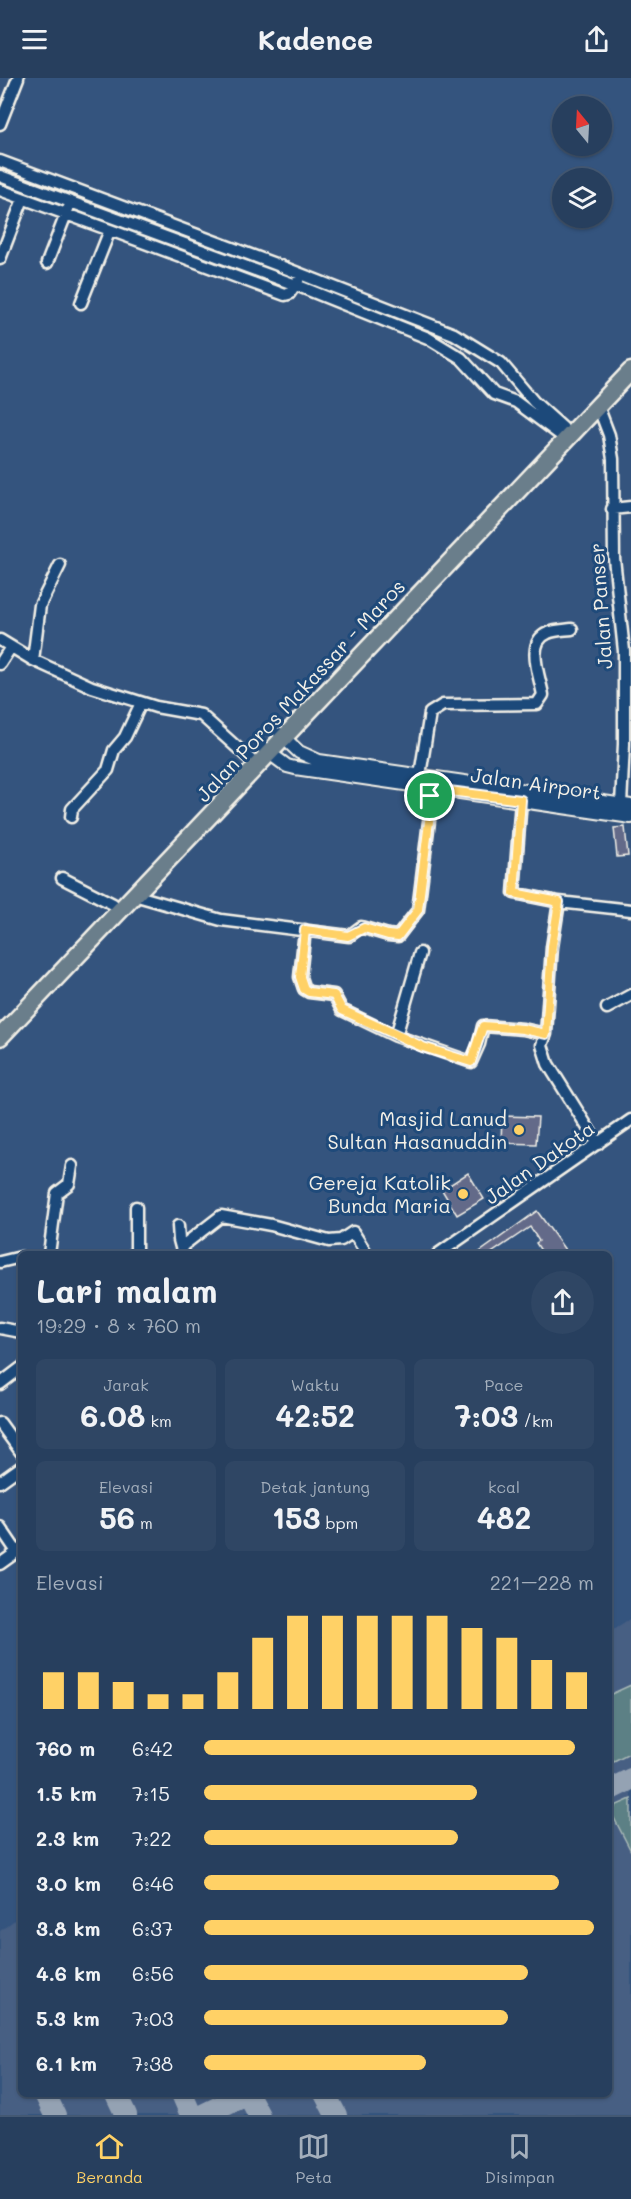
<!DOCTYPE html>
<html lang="id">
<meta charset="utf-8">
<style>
:root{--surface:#273f5e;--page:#2f4664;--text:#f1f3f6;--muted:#a4afbc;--line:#435873;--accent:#ffd166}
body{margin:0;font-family:Mali,sans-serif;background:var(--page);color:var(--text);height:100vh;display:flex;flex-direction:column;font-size:22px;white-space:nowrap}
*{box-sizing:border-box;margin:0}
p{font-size:20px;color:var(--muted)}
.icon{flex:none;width:33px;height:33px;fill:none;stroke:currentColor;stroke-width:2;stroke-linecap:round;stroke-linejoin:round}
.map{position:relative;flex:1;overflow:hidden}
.panel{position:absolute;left:18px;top:1173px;width:594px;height:846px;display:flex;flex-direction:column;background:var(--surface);border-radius:9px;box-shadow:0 2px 4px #0004,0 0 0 2px var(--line)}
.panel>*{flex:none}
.needle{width:39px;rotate:342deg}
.controls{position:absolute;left:552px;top:18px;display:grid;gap:12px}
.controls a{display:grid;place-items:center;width:60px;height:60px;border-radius:50%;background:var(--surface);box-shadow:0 2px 4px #0004,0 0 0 2px var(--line);font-size:30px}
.pin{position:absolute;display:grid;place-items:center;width:51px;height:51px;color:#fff;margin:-26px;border:3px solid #fff;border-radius:50%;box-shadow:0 2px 6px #0007}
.round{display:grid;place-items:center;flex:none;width:63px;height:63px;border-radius:32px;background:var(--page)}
.summary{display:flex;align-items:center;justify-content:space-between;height:102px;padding:0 18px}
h1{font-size:33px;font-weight:700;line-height:45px}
.metrics{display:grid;grid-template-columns:repeat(3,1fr);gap:9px;height:102px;padding:6px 18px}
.metrics div{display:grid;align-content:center;border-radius:9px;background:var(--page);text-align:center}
.metrics b{font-size:30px;font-weight:700}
.metrics small{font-size:16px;font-weight:400}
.metrics p{font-size:16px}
.chart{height:168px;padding:12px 18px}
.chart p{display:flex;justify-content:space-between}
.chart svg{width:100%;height:108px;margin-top:6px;stroke:var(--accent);stroke-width:6}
ul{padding:0 18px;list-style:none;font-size:20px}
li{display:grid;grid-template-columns:96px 72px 1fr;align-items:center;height:45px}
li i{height:15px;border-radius:8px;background:var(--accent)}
header{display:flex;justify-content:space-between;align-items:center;height:78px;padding:0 18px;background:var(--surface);font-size:27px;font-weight:700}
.tab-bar{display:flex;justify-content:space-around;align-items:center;height:84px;border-top:2px solid var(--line);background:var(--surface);font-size:16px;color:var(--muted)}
.tab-bar a{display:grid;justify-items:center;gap:3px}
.tab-bar .current{color:var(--accent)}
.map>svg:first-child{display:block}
.built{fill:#465e83}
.green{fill:#5c8085;stroke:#a8b8b6;stroke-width:1.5}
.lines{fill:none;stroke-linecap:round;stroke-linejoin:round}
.taxiway{stroke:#94a2b3;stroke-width:22}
.building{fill:#646b89;stroke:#f4f1e8;stroke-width:1.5}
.minor-casing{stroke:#f4f1e8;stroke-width:15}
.tertiary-casing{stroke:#f4f1e8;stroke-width:16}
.trunk-casing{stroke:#f4f1e8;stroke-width:21}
.minor{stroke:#1f4a7a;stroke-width:10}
.tertiary{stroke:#1f4a7a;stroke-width:12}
.trunk{stroke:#6b7e8b;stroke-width:16}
.route-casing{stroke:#fff;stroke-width:12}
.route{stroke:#ffd166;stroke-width:8}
.poi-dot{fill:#ffd166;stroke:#1f4a7a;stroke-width:2}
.labels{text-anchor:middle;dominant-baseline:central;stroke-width:6;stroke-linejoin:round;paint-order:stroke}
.street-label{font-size:20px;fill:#f4f1e8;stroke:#1f4a7a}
.poi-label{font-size:20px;fill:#f4f1e8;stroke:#1f4a7a;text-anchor:end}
</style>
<header><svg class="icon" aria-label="menu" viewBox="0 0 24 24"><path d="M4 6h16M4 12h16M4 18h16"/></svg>Kadence<svg class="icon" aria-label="share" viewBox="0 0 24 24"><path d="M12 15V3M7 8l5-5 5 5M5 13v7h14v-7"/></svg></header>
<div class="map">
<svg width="631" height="2037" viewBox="0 0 631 2037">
<rect width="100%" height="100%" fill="#34547e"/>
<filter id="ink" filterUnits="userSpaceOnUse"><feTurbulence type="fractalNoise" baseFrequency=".0167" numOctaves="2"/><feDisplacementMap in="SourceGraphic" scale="12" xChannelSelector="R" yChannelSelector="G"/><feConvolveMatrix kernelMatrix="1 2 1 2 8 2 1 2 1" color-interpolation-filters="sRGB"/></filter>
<g filter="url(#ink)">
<path class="built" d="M631,1540V2037H0V1853L21,1837V2016H609V1554Z"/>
<path class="green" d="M631,1607V1674L614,1683L609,1676V1617Z
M631,1721V1773L611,1734L617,1727Z"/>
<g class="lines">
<path class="taxiway" d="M609,1712L631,1701
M45,2016L55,2037
M116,2016L126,2037
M182,2016L191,2037
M248,2016L259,2037
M325,2016L336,2037
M203,2037L246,2016"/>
</g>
<path class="building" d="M625,749L628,778L617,779L614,750Z
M502,1038L538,1039L536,1066L501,1065Z
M468,1095L484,1121L457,1137L442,1112Z
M537,1133L568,1176H543L536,1165L539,1163L530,1149L490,1176H477Z"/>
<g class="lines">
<g class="minor-casing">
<path id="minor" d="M0,46L18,0
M0,83L275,186L454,256L501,285L534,324L563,350
M0,98L296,207L428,260L461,280L494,316L516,324L559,356
M0,112L110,152L81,225
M110,152L285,217L289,216L298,203
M0,181L23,121
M47,185L68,131
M598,328L609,357L613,381L614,480L624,573V666L621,727
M612,431L631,429
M0,562L33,582L92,609L156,629L201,637L252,683
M33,582L40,527L60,487
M0,586L11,569
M420,697L430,635L443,627L537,626L543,617C540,599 525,564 548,555C555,552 564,552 572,551
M521,722L514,815L559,824L552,869L546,956
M71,739L72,731L108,692L114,672L125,659L141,625
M62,800L113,826
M134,817L221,842L349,858L361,849L388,857L398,858L418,832L433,711
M559,824L631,832
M305,852L300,899L304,911L309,914L334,917L342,932L396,958
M420,875L396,958L471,984L479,966L483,948L523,951L546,956L542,967L548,986L598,1066
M607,930L631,917
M136,1129V1176
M178,1148L179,1162L182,1173
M181,1169L221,1138L271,1147L329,1163L341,1162L353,1154L367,1176
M49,1176L57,1115L69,1106L72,1088
M438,1176L631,1042
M0,1184L21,1179
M0,1250L21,1254
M0,1306L21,1290
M0,1345L21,1374
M0,1404L21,1389
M0,1449L17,1474
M0,1486L21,1471"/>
</g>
<g class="tertiary-casing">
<path id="tertiary" d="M280,656L299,674L319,683L631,728
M264,671L287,688L295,690L631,739"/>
</g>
<g class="trunk-casing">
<path id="trunk" d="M0,959L631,293"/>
</g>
<use href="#minor" class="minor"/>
<use href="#tertiary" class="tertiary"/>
<use href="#trunk" class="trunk"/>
</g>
</g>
<g class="lines" filter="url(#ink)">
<g class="route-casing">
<path id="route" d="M433,711L521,722L514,815L559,824L552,868L546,956L523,951L483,948L471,984L423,969L342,932L334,917L309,914L304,911L300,899L305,852L348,858L364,850L388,857L398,858L418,832Z"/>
</g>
<use href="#route" class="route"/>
</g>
<g class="poi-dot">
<circle cx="519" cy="1052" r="6"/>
<circle cx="463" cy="1116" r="6"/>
</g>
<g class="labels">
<g class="street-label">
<text transform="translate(600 528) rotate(-94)">Jalan Panser</text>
<text transform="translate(300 612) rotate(-47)">Jalan Poros Makassar - Maros</text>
<text transform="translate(536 705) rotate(8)">Jalan Airport</text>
<text transform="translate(539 1084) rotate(-35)">Jalan Dakota</text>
</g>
<g class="poi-label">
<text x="507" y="1040">Masjid Lanud<tspan x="507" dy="23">Sultan Hasanuddin</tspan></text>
<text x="451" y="1104">Gereja Katolik<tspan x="451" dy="23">Bunda Maria</tspan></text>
</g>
</g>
</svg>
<div class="controls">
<a><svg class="needle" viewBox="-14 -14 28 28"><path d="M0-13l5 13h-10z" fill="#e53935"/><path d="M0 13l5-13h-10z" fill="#a4afbc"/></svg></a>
<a><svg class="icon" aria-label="layers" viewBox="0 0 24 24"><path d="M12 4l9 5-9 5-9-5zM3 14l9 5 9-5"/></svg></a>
</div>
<div class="pin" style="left:430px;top:718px;background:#1e9e55"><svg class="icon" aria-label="arrive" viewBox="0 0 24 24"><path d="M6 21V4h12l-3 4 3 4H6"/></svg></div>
<section class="panel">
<div class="summary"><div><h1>Lari malam</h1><p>19:29 · 8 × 760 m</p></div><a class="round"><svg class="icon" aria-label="share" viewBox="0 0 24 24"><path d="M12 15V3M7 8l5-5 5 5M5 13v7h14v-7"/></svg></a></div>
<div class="metrics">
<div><p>Jarak</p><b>6.08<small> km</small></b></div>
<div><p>Waktu</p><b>42:52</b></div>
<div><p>Pace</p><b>7:03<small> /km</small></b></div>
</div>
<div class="metrics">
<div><p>Elevasi</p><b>56<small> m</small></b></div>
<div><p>Detak jantung</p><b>153<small> bpm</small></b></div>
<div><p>kcal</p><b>482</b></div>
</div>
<div class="chart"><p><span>Elevasi</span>221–228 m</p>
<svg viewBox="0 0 160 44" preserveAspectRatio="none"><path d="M5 44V29M15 44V29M25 44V33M35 44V38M45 44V38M55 44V29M65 44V15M75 44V6M85 44V6M95 44V6M105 44V6M115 44V6M125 44V11M135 44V15M145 44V24M155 44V29"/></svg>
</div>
<ul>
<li><b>760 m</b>6:42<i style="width:95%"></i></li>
<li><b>1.5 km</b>7:15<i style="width:70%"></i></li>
<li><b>2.3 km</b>7:22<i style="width:65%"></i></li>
<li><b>3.0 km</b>6:46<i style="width:91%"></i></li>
<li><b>3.8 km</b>6:37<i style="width:100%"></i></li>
<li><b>4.6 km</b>6:56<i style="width:83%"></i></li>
<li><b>5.3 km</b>7:03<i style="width:78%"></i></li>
<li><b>6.1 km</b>7:38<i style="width:57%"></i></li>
</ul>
</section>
</div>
<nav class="tab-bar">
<a class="current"><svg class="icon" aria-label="home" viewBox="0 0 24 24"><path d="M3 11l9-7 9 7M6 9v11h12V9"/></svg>Beranda</a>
<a><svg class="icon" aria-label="map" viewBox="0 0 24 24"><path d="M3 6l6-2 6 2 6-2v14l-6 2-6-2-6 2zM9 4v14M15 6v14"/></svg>Peta</a>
<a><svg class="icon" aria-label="saved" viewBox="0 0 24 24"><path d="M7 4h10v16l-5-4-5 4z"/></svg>Disimpan</a>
</nav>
